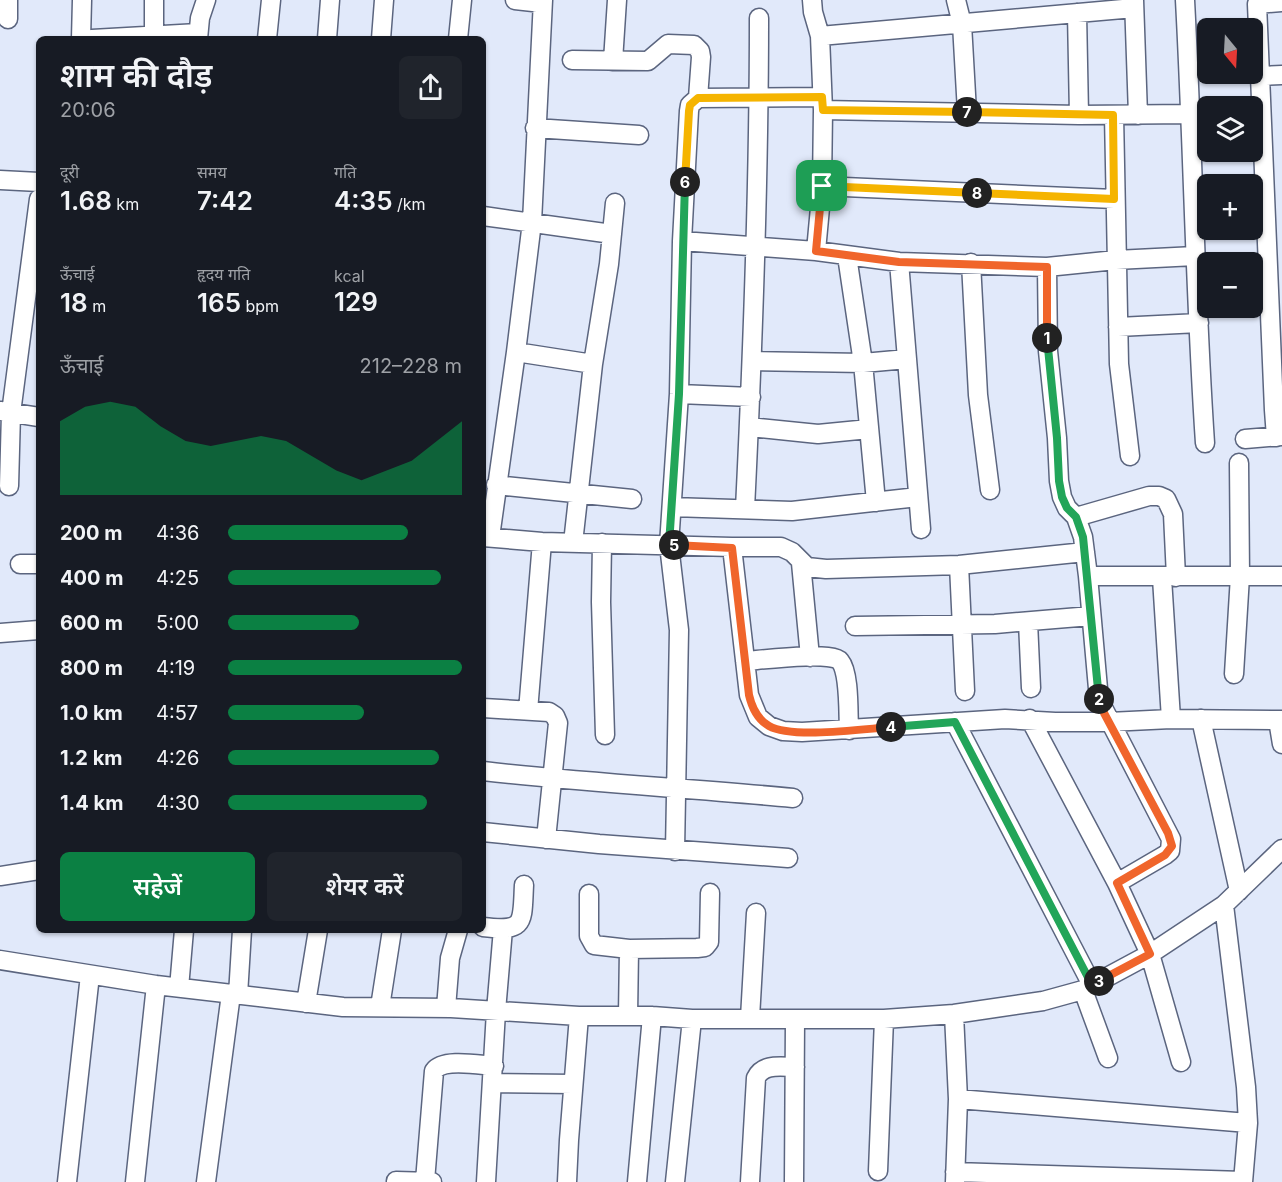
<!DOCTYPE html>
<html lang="hi">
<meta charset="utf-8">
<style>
:root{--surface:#171b24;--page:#20242c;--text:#f1f3f6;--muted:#9ea1a6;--accent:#0b8043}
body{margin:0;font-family:Inter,"Noto Sans Devanagari",sans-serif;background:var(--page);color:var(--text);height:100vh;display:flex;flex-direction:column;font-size:22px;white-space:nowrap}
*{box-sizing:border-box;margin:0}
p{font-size:20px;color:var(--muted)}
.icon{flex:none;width:33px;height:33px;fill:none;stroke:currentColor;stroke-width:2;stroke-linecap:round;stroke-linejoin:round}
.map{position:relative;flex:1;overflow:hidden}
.panel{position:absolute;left:36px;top:36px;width:450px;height:897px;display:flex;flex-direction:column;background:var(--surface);border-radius:9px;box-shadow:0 2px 4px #0004}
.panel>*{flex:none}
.needle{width:39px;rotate:162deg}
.tools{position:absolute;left:1197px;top:18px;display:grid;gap:12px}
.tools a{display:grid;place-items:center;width:66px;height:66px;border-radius:9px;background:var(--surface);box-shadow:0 2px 4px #0004;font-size:30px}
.pin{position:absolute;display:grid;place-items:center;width:51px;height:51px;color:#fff;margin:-26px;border-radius:12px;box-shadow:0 3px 9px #0006}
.km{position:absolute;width:30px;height:30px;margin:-15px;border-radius:50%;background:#222;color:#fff;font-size:16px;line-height:30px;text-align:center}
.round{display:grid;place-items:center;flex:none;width:63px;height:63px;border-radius:9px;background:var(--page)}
.overview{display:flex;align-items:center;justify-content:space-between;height:102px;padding:0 24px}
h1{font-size:33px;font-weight:600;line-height:45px}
.metrics{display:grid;grid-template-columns:repeat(3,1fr);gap:9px;height:102px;padding:6px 24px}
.metrics div{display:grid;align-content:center}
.metrics b{font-size:26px;font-weight:600}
.metrics small{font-size:16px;font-weight:400}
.metrics p{font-size:16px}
.chart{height:168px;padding:12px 24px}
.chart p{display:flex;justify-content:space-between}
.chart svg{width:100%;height:108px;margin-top:6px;fill:var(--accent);opacity:.7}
.action{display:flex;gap:12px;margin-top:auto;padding:12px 24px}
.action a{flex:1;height:69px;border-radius:9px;background:var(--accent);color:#fff;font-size:24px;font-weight:600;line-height:69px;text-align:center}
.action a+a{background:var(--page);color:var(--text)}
ul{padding:0 24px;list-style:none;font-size:20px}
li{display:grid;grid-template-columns:96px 72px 1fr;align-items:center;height:45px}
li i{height:15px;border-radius:8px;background:var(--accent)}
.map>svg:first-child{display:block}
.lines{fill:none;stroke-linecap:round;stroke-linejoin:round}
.minor-casing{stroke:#5b657f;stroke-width:21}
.minor{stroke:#fff;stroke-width:18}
.split-1-casing{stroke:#fff;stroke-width:12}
.split-2-casing{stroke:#fff;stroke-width:12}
.split-3-casing{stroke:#fff;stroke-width:12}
.split-4-casing{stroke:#fff;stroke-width:12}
.split-5-casing{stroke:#fff;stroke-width:12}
.split-6-casing{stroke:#fff;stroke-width:12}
.split-7-casing{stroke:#fff;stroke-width:12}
.split-8-casing{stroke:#fff;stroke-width:12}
.split-9-casing{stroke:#fff;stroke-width:12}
.split-1{stroke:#f0652b;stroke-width:8}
.split-2{stroke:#22a559;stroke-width:8}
.split-3{stroke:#f0652b;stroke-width:8}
.split-4{stroke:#22a559;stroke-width:8}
.split-5{stroke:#f0652b;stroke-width:8}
.split-6{stroke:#22a559;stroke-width:8}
.split-7{stroke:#f5b400;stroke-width:8}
.split-8{stroke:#f5b400;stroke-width:8}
.split-9{stroke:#f5b400;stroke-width:8}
</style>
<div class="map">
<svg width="1282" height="1182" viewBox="0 0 1282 1182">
<rect width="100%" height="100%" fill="#e1e9fa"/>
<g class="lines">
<g class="minor-casing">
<path id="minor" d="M515,0L542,3
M812,0L813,12L820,36L823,110L822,186L816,251
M956,0L962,24L967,112
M1134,0L1138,115
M1185,0C1193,148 1195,296 1205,443
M1077,13L1079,115
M8,19V0
M154,35V0
M820,36L1134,8
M81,39L82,0
M92,39L198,33
M198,39L200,18L206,0
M267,39L271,0
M327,39L330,0
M381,39L384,0
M458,39L462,0
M572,60L648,61L668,44L694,45L700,51L701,57L698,98
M613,61L617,0
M1260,76L1282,75
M823,110L1079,115L1191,114
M1114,115L1119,364L1130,456
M535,128L639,135
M0,180L39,182
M822,186L1114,199
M483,216L612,234
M682,241L816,251L899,262L1047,267L1116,260L1195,256
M847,256L863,363L876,502
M899,262L921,529
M971,263L978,395L990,490
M1047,267L1048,351L1057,438L1059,481L1062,497L1067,508L1076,517
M1118,327L1199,323
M516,352L593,364
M752,361L863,363L907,359
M679,394L751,397
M0,411L39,417
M749,427L818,434L869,429
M1276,437L1274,410L1257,4L1282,2
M1245,439L1282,436
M496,485L632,499
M9,486L11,413L39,199
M672,507L792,511L918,497
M745,509C753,345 759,182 759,18
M483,537L542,542L732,547H781L792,552L807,567L826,569L959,565L1085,552
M490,537L516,352L532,222L543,0
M573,543L593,364L609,264L615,203
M602,543L601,602L605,735
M732,547L749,695L758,717L769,726L783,731L802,732L1005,719L1055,722H1109L1171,719L1282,720
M801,563L810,657
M20,564H39
M959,565L965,691
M1088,576H1282
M1162,578L1171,719
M1028,622L1031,688
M855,626L995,624L1091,616
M0,633L39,630
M745,661C760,660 832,651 840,661C850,673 848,714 849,730
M1234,674L1240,576L1239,463
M483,708L549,712L555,716L558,723L546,839
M528,711L542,542
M1030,719L1117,883L1150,954L1181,1062
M1201,719L1239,891
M1278,720L1282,744
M955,722L1092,985
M483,771C586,783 690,788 793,798
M483,832L599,844L788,858
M675,851L679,630L669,545L679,394L682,241L689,111L690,105L698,98L822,97
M0,876L39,870
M1117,883L1165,855L1170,851L1171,839L1099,700L1088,576L1083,537L1076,517L1149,496H1159L1166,499L1173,514L1176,577
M589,894V936L594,945L629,949L697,948L705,947L709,942L710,893
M1224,905L1246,1087L1248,1123L1243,1182
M483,927C526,932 522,923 524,885
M0,960L156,985L343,1007L451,1008L579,1016H652L692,1019H884L954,1014L1043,1001L1083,990L1150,954L1224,905L1282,849
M179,988L184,930
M1083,990L1108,1058
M238,995L242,930
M306,1003L318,930
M380,1007L392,930
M446,1008L450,958L458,930
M954,1014L958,1099L955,1182
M628,1016L629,949
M750,1018L756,913
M493,1083L573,1084
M958,1099L1248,1123
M878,1171L884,1019
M955,1172L1243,1181
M396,1181L432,1182
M425,1181L434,1071C443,1058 479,1065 494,1066
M67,1182L90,975
M135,1182L156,985
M206,1182L231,994
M486,1182L496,1011L503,929
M567,1182L569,1140L579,1016
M637,1182L652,1016
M675,1182L692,1019
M750,1182L756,1078C763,1063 781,1067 795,1067
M794,1182L795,1019"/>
</g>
<use href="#minor" class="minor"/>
</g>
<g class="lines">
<g class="split-1-casing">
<path id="split-1" d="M822,186L816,251L899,262L1047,267V338"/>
</g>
<g class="split-2-casing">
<path id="split-2" d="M1047,338L1057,438L1059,481L1062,497L1067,508L1076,517L1083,537L1099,699"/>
</g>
<g class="split-3-casing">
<path id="split-3" d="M1099,981L1150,954L1117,883L1165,855L1172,846L1168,833L1104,713L1099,699"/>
</g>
<g class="split-4-casing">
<path id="split-4" d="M891,727L955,722L1092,985L1099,981"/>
</g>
<g class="split-5-casing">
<path id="split-5" d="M674,545L732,548L749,695C752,708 757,719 769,726C792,739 863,729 891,727"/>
</g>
<g class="split-6-casing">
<path id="split-6" d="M674,545H669L679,394L685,182"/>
</g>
<g class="split-7-casing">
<path id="split-7" d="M685,182L689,111L690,105L698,98L822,97L823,110L967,112"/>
</g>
<g class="split-8-casing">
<path id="split-8" d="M967,112L1113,115L1114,199L977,193"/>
</g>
<g class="split-9-casing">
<path id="split-9" d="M822,186L977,193"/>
</g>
<use href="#split-1" class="split-1"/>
<use href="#split-2" class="split-2"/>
<use href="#split-3" class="split-3"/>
<use href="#split-4" class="split-4"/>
<use href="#split-5" class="split-5"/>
<use href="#split-6" class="split-6"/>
<use href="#split-7" class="split-7"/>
<use href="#split-8" class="split-8"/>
<use href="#split-9" class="split-9"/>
</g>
</svg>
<div class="tools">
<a><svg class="needle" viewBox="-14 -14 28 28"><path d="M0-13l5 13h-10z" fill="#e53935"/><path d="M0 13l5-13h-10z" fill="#9ea1a6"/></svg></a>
<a><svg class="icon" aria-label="layers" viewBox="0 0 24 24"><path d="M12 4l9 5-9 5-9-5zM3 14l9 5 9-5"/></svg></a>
<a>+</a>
<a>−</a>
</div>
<div class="pin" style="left:822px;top:186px;background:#1e9e55"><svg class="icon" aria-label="arrive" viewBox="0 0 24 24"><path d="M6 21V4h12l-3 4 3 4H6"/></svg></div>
<b class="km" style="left:1047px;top:338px">1</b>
<b class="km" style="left:1099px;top:699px">2</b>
<b class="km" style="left:1099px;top:981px">3</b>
<b class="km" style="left:891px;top:727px">4</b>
<b class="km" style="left:674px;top:545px">5</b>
<b class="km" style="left:685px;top:182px">6</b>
<b class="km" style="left:967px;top:112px">7</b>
<b class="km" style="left:977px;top:193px">8</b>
<section class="panel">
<div class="overview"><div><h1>शाम की दौड़</h1><p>20:06</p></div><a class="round"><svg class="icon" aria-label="share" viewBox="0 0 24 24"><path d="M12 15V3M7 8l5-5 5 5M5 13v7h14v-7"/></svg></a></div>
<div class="metrics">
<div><p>दूरी</p><b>1.68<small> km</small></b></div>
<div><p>समय</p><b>7:42</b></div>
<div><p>गति</p><b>4:35<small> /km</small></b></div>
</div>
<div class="metrics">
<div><p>ऊँचाई</p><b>18<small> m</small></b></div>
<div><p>हृदय गति</p><b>165<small> bpm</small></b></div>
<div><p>kcal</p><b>129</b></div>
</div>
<div class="chart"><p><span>ऊँचाई</span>212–228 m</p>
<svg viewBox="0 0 160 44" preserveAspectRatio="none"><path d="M0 44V14L10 8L20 6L30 8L40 16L50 22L60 24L70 22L80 20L90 22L100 28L110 34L120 38L130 34L140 30L150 22L160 14V44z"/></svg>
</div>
<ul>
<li><b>200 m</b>4:36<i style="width:77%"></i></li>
<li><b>400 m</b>4:25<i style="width:91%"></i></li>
<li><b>600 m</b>5:00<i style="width:56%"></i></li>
<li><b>800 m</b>4:19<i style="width:100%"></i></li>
<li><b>1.0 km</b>4:57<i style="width:58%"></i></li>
<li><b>1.2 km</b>4:26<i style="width:90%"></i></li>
<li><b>1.4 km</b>4:30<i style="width:85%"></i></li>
</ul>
<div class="action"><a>सहेजें</a><a>शेयर करें</a></div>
</section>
</div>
